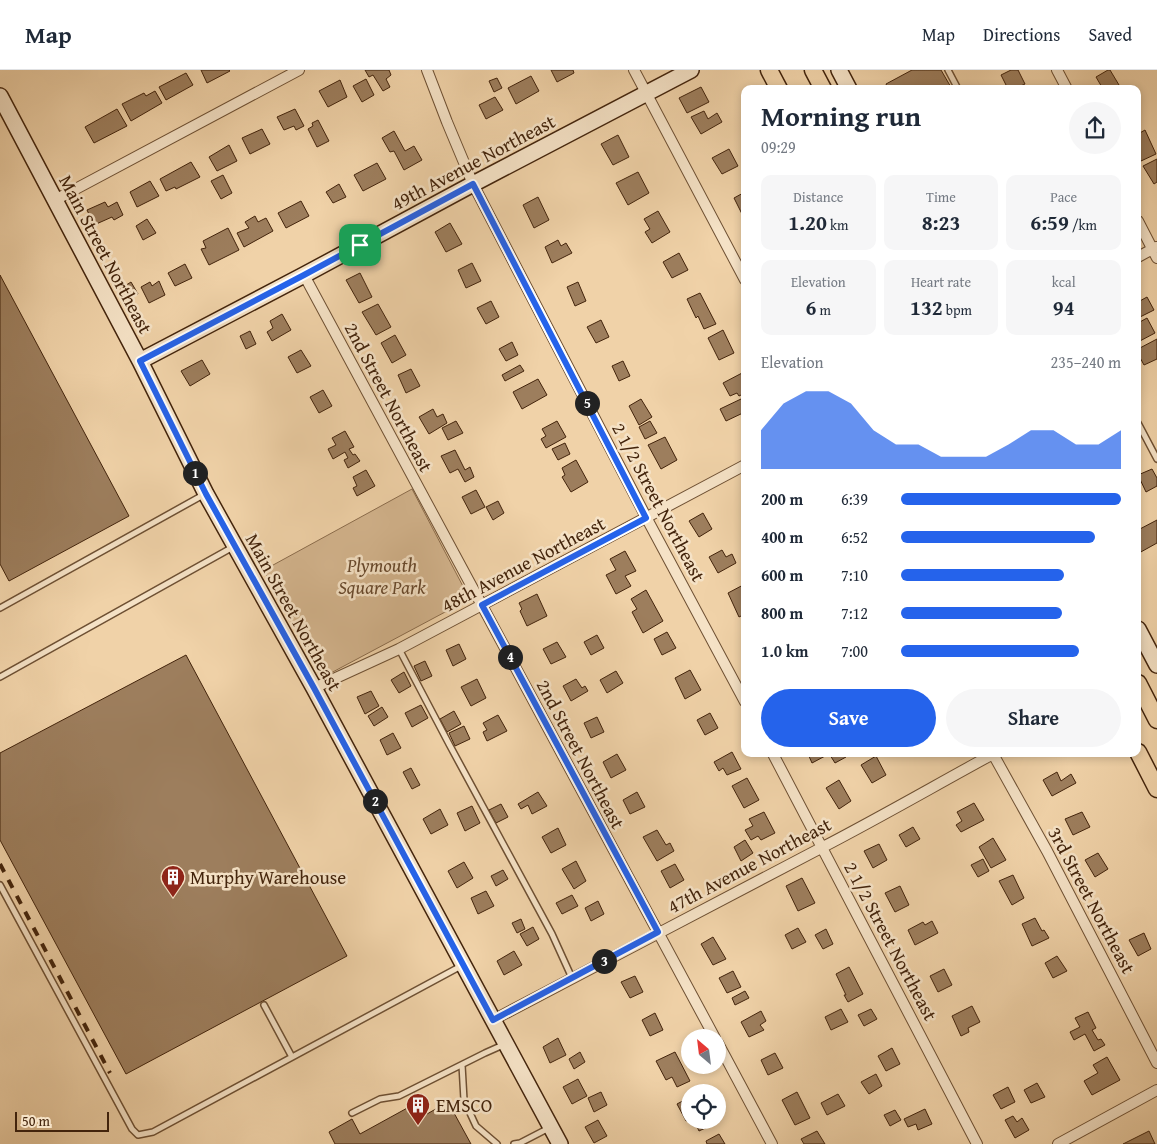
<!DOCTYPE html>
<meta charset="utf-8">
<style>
:root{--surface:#fff;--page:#f6f6f7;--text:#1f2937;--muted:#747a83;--line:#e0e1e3;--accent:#2563eb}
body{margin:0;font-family:"Gentium Book Plus",serif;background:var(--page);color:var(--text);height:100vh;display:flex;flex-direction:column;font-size:19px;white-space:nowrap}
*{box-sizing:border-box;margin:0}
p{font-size:16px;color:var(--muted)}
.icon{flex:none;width:28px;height:28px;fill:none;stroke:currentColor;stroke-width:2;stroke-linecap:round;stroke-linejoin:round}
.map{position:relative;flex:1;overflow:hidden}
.details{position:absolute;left:741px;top:15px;width:400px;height:672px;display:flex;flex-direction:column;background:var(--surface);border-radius:10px;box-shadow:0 2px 8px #0003}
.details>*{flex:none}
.needle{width:32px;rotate:332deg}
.controls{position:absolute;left:681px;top:959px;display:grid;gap:10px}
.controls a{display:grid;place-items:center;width:45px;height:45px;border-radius:50%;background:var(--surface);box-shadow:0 2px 8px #0003;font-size:25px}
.scale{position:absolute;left:15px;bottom:12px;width:94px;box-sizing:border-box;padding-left:5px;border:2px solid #43240c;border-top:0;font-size:14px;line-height:18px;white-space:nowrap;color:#43240c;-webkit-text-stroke:4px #f5e2c6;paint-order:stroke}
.pin{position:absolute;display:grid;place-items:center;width:42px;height:42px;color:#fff;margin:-21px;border-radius:10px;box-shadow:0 2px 8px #0006}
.km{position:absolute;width:25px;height:25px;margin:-12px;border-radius:50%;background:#222;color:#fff;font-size:14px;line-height:25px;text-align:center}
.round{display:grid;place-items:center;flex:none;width:52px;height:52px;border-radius:26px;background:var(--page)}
.head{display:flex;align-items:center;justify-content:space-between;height:85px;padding:0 20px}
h1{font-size:28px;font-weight:800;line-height:38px}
.metrics{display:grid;grid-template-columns:repeat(3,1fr);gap:8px;height:85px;padding:5px 20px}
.metrics div{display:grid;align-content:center;border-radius:10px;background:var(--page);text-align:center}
.metrics b{font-size:21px;font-weight:800}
.metrics small{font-size:14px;font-weight:400}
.metrics p{font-size:14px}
.chart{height:140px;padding:10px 20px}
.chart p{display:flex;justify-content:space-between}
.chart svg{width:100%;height:90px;margin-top:5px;fill:var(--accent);opacity:.7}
.button{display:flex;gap:10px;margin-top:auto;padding:10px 20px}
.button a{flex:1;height:58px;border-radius:30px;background:var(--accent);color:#fff;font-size:20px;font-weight:800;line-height:58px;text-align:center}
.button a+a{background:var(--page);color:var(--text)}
ul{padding:0 20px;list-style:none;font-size:16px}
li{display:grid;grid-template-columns:80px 60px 1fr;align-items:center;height:38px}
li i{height:12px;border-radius:6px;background:var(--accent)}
header{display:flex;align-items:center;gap:30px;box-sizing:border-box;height:70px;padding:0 25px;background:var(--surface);border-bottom:1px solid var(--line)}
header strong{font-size:24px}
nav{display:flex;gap:28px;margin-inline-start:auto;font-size:18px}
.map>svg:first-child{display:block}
.green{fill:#d3b48d;stroke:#8b6c4c}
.building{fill:#9d7e5d;stroke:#43240c}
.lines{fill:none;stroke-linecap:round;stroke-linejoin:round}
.lane-casing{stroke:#6e5033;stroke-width:8}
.street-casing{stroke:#6e5033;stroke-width:12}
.secondary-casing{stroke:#43240c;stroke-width:18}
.primary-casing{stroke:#43240c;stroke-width:19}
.lane{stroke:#f5e2c6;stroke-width:5}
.street{stroke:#f5e2c6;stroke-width:10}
.secondary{stroke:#f5e2c6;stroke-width:15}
.primary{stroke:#f0d2a8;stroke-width:16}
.rail{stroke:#43240c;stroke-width:4;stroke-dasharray:9 9;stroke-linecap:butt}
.route-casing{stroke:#fff;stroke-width:10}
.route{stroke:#2563eb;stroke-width:6}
.labels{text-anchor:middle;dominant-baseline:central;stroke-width:5;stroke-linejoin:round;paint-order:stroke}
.street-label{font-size:19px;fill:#43240c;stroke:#f5e2c6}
.park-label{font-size:19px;font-style:italic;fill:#67482c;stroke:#f5e2c6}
.poi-label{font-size:19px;fill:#43240c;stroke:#f5e2c6;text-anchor:start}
</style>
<header>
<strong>Map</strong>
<nav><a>Map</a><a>Directions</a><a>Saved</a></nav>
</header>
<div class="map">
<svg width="1157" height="1074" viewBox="0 0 1157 1074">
<rect width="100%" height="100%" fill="#f0d2a8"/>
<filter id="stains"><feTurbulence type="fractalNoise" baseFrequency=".004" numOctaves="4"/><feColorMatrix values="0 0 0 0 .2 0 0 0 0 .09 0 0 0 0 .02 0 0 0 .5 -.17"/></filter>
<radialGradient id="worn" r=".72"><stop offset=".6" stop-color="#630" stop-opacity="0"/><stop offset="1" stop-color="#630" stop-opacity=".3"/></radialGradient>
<path class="green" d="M412,419L466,522L462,533L329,604L316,598L264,500Z"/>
<path class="building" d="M201,0H229L230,1L207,13Z
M365,0H389L391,5L386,9L390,17L383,21L373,5L369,7Z
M551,0H573L574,3L557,12Z
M912,0H941L952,19H888L886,14Z
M1011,0H1018L1025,14L1014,19H1008L1001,5Z
M1108,0H1110L1119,15L1112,19H1103L1096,7Z
M186,3L193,15L166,30L159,17Z
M531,6L539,21L516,34L508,18Z
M497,8L502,18L494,22L489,11Z
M366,9L374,25L362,32L353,16Z
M340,10L347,27L328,37L319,21Z
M701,17L709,32L687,43L679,28Z
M155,21L162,33L131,51L122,34L144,23L146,26Z
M495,27L503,40L486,49L479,35Z
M117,39L127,56L94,73L85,57Z
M295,39L304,56L296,60L294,56L284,60L277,47Z
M704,41L708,49L717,43L722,52L701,64L691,47Z
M318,50L329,71L317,77L308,59L313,56L312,53Z
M262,59L270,74L250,84L242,68Z
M1145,60L1156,84L1141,91L1138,85V64Z
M394,61L405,81L414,76L422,90L404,100L394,81L390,82L382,68Z
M618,65L629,87L613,95L601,74Z
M229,75L237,91L217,101L209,87Z
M729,79L738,96L722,104L712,88Z
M1157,89V112L1154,114L1143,96Z
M191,92L200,107L176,119L175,117L166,121L160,109Z
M377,93L386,109L363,121L354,105Z
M638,102L649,123L628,135L616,113Z
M223,105L232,123L221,129L211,111Z
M150,111L159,126L137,137L130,122Z
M339,114L346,127L333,133L326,122Z
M745,122V143L742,144L734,128Z
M538,127L549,150L534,158L523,135Z
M301,131L309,146L286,158L278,143Z
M105,132L108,137L117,132L123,145L114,150L112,147L94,155L87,140Z
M658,141L670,162L652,173L645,162L650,159L644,149Z
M255,146L258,152L266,148L273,161L244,177L237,163L249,158L245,152Z
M147,149L156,163L143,170L136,156Z
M450,153L462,174L446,182L435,162Z
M228,158L239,180L209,195L201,179L206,178L203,171Z
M558,170L561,176L566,173L572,183L552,193L545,177Z
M679,183L688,200L672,208L663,192Z
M472,193L481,211L466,218L458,200Z
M185,194L192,208L175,216L168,203Z
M360,203L372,227L359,233L346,210Z
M0,205L129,446L9,511L0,494Z
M159,211L165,225L149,233L141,217L150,212L152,216Z
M131,212L138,224L126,230L120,219Z
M578,212L586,231L575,236L567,217Z
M700,223L716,254L704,259L698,246L696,248L687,229Z
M1147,227L1154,240L1138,248V232Z
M491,231L499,247L486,254L477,238Z
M378,234L391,257L376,265L362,242Z
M282,244L291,260L272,271L267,262L273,258L270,251Z
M1147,248L1155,263L1138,272V253Z
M601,250L609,267L596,273L587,257Z
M723,260L734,283L719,290L708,268Z
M250,261L256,274L246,279L240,266Z
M395,265L406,285L392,293L381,273Z
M1157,269V289L1144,295L1138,284V279Z
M512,272L518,285L506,291L499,279Z
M301,280L311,296L297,303L288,287Z
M202,290L210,304L190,316L181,301Z
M623,291L630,306L619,311L612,296Z
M520,295L524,301L505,311L502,305Z
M411,299L420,316L406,323L398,305Z
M744,302L745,323L739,326L737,323L730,326L723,313Z
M538,309L547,325L522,339L513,322Z
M323,320L332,336L319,343L310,327Z
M641,329L652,347L639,355L629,336Z
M741,329L745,336V342L726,351L720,339Z
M433,339L437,347L443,344L447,353L429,364L419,347Z
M456,351L463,363L448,370L442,358Z
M557,351L566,367L546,378L541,369L546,366L542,359Z
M650,351L657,363L645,369L639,357Z
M345,361L354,377L349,379L353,385L355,384L360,391L348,398L344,390L348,388L345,382L333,389L328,379L336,375L332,368Z
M665,367L677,390L661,399L648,375Z
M565,373L570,384L558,390L552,379Z
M455,380L465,400L470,397L474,407L465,412L458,399L450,403L441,386Z
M576,390L588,412L571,422L562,407L565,405L562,398Z
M1152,399L1157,408V416L1146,422L1138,405Z
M366,400L375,416L357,426L353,418L357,416L353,407Z
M476,420L485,437L471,444L462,427Z
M498,431L504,443L493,450L486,437Z
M703,443L712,459L699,467L689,451Z
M1157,450V473L1139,483L1138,479V460Z
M722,480L726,487L732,484L736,493L718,503L709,487Z
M625,481L636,501L625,506L631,516L616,524L606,505L616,500L610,489Z
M745,514V544L739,547L728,523Z
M646,520L663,551L643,563L632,542L637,539L631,529Z
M537,524L547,546L527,556L520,541L522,539L519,533Z
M667,562L676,578L662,585L654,569Z
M597,565L604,578L591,585L584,572Z
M557,572L566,587L551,594L543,579Z
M459,574L466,589L453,596L446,580Z
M186,585L347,886L126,1004L0,770V683Z
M425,591L432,606L421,611L414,596Z
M690,600L701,620L685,629L675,608Z
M616,601L623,613L607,623L600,610Z
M404,602L411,616L399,623L391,610Z
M477,609L486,628L471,636L461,617Z
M576,609L582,618L585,616L588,621L571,631L563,616Z
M371,621L379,636L365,644L357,627Z
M421,635L428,648L412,657L405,643Z
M382,637L388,647L374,656L368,646Z
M454,641L461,654L447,662L440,649Z
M710,643L718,658L705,665L697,650Z
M498,645L507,661L487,671L483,662L487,660L483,653Z
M597,647L604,662L591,668L584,653Z
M464,656L470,669L455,676L449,663Z
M393,663L401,678L387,685L380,670Z
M732,682L741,699L727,705L723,698L719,701L714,692Z
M617,684L626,700L611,708L603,692Z
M808,684H826L827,685L812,693Z
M831,684H844L846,687L835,693L830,685Z
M876,686L886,705L872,713L861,695Z
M411,698L420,715L412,719L403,702Z
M1057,702L1061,711L1071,704L1076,713L1052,726L1043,710Z
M747,708L759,730L744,738L732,716Z
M839,710L851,731L839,739L826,718Z
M538,722L547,736L532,744L528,735L521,739L518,734Z
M637,722L645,737L630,744L623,730Z
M974,733L984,750L961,762L956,755L962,751L957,742Z
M501,734L508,747L496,753L489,740Z
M472,736L480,753L465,761L457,743Z
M440,739L448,755L431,764L423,749Z
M764,742L775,763L761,770L758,766L751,770L745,760L753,756L749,749Z
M1082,742L1090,757L1073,765L1065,749Z
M913,757L920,769L906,777L899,765Z
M558,758L566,775L551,783L542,767Z
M657,760L666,775L670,773L674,781L657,791L643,767Z
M993,768L1006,790L991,798L979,777Z
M745,770L753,783L741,791L734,777Z
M879,774L887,790L873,798L864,781Z
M1098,783L1108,799L1095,807L1085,790Z
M983,789L989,801L978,807L971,795Z
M576,791L586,811L574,819L562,799Z
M464,792L473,808L457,818L448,801Z
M675,794L684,810L670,818L661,801Z
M503,800L508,809L496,816L491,806Z
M1013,805L1024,828L1012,835L999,811Z
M802,808L815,833L798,841L786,816Z
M900,816L909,835L895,842L885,823Z
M486,821L494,836L478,844L471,828Z
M572,825L578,836L562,844L556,833Z
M598,831L604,844L591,851L585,838Z
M1035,848L1042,861L1044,860L1049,868L1032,876L1022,854Z
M521,849L525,859L517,863L512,853Z
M932,851L938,863L915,875L908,860L923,852L925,855Z
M533,857L539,869L527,876L520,864Z
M798,858L806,872L792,879L785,865Z
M826,859L833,874L823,879L815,865Z
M1144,863L1151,879L1138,886L1129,870Z
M713,867L726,889L713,895L701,874Z
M514,881L522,895L504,905L497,891Z
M1057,886L1067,901L1053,908L1045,893Z
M849,897L863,924L848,932L844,925H846L836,904Z
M944,899L952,915L938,922L930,906Z
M733,901L741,917L727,923L719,908Z
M635,906L643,922L630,928L621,912Z
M745,921L749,928L735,935L732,928Z
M972,936L980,952L968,958L969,962L961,966L952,946Z
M841,939L848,952L831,960L825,947Z
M871,939L877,949L864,956L858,945Z
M761,941L766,951L760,955L764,960L749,967L741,952Z
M1088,942L1096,958L1092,960L1098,970L1101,969L1105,975L1094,981L1085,964L1074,970L1070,962L1080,957L1075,948Z
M655,943L663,960L650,966L642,950Z
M558,968L566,985L550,993L543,977Z
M892,978L900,994L886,1001L878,986Z
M580,982L585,992L574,999L569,989Z
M675,982L690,1011L677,1017L672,1007L666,1010L656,991Z
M775,983L783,998L768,1005L761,990Z
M1107,987L1120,1010L1092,1025L1084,1011L1098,1003L1093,995Z
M876,1004L882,1016L869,1024L861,1012Z
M578,1009L587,1026L572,1034L563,1017Z
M1037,1013L1045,1027L1031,1033L1024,1020Z
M1008,1017L1015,1032L1001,1039L993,1025Z
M601,1022L607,1035L594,1042L588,1028Z
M797,1022L810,1048L795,1055L782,1030Z
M838,1024L845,1036L827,1045L821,1033Z
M690,1027V1049L686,1051L677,1034Z
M420,1031L427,1044L448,1032L471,1074H335L329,1062L352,1049L360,1064Z
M925,1039L932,1054L918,1060L916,1054L908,1057L904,1049Z
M895,1040L901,1050L890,1056L884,1045Z
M1013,1046L1017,1052L1022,1048L1029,1060L1015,1068L1005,1050Z
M598,1050L607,1066L594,1073L585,1057Z
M694,1050H712L714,1054L699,1061Z
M817,1061L825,1074H804L801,1069Z
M1149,1061L1155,1074H1123Z
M719,1064L725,1074H707L706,1071Z"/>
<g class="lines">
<g class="lane-casing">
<path id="lane" d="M948,0L958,19
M1138,353L1157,389
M0,538L205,424
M399,579L449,674L552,864L572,908
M0,607L233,477
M0,815L132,1059L138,1065L153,1062L463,895
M264,935L292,987
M462,995L464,1030L476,1056L497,1074
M352,1043L380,1029L399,1026L485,983L503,975
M514,1074L520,1073L549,1058"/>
</g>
<g class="street-casing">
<path id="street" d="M427,0L447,52L473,114L646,447L745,632
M634,0L745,210
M1057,0L1067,19
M55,130L299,0
M1138,151L1157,188
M1138,187L1156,177
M304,205L715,968
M314,618L399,579L745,395
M773,684L977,1074
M493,950C602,892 712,836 821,778C879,748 936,715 993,684L1047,781L1157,993
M718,973L772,1074
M1058,1074L1157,1020"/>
</g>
<g class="secondary-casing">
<path id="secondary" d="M839,0L849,19
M0,26L140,291L206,424L314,618L560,1074
M140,291L304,205L473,114L691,0
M1138,559L1157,595"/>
</g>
<g class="primary-casing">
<path id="primary" d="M769,0L779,19
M813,0L823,19
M1138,613L1157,650
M1138,682L1157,719"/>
</g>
<use href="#lane" class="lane"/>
<use href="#street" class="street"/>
<use href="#secondary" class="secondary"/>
<use href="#primary" class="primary"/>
<path class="rail" d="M0,794L110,1003"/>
</g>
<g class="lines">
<g class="route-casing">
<path id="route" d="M473,114L646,448L482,535L658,862L493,950L314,618L206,424L140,291L304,205Z"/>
</g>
<use href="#route" class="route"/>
</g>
<defs>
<g id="building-pin" transform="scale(1.25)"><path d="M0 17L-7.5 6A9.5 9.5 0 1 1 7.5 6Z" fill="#8f2418" stroke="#f5e2c6"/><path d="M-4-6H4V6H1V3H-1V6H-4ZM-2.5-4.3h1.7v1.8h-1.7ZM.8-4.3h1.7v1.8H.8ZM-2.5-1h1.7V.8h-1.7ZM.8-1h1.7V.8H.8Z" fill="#fff"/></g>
</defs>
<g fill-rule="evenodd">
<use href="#building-pin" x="173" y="807"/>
<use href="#building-pin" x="418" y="1035"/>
</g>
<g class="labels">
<g class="street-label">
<text transform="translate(473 92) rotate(-28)">49th Avenue Northeast</text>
<text transform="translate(106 184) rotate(62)">Main Street Northeast</text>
<text transform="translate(389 327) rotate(62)">2nd Street Northeast</text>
<text transform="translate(659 432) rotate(62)">2 1/2 Street Northeast</text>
<text transform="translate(523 494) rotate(-28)">48th Avenue Northeast</text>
<text transform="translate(294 542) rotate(61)">Main Street Northeast</text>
<text transform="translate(581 684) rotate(62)">2nd Street Northeast</text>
<text transform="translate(749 795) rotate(-28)">47th Avenue Northeast</text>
<text transform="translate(1092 830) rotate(62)">3rd Street Northeast</text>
<text transform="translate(891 871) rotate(62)">2 1/2 Street Northeast</text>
</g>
<g class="park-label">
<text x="382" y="495">Plymouth<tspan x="382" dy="22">Square Park</tspan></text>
</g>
<g class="poi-label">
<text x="190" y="807">Murphy Warehouse</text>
<text x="436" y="1035">EMSCO</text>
</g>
</g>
<rect width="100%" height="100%" filter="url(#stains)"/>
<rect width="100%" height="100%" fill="url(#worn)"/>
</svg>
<div class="controls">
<a><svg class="needle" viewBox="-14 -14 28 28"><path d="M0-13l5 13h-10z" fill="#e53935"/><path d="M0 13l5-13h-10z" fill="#747a83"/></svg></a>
<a><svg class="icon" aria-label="locate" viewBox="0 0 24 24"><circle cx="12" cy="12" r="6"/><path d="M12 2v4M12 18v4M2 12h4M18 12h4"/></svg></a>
</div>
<div class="scale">50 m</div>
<div class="pin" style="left:360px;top:175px;background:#1e9e55"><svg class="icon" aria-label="arrive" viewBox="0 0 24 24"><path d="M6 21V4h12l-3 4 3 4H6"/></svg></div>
<b class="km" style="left:195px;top:403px">1</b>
<b class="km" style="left:375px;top:731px">2</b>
<b class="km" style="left:604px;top:891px">3</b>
<b class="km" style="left:510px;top:587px">4</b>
<b class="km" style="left:587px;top:333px">5</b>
<section class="details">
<div class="head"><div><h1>Morning run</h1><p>09:29</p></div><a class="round"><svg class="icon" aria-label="share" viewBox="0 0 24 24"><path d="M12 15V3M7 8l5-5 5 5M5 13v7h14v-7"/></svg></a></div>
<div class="metrics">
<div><p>Distance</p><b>1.20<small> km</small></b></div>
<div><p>Time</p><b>8:23</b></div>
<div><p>Pace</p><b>6:59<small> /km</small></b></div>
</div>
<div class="metrics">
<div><p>Elevation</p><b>6<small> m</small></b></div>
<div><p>Heart rate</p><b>132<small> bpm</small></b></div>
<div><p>kcal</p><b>94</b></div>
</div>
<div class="chart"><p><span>Elevation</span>235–240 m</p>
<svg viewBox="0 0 160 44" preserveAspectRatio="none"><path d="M0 44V25L10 12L20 6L30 6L40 12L50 25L60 32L70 32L80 38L90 38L100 38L110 32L120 25L130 25L140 32L150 32L160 25V44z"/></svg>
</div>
<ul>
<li><b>200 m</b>6:39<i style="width:100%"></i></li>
<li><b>400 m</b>6:52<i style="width:88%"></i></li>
<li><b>600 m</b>7:10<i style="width:74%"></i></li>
<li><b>800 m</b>7:12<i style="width:73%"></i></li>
<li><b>1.0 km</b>7:00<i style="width:81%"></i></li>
</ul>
<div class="button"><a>Save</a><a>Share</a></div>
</section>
</div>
